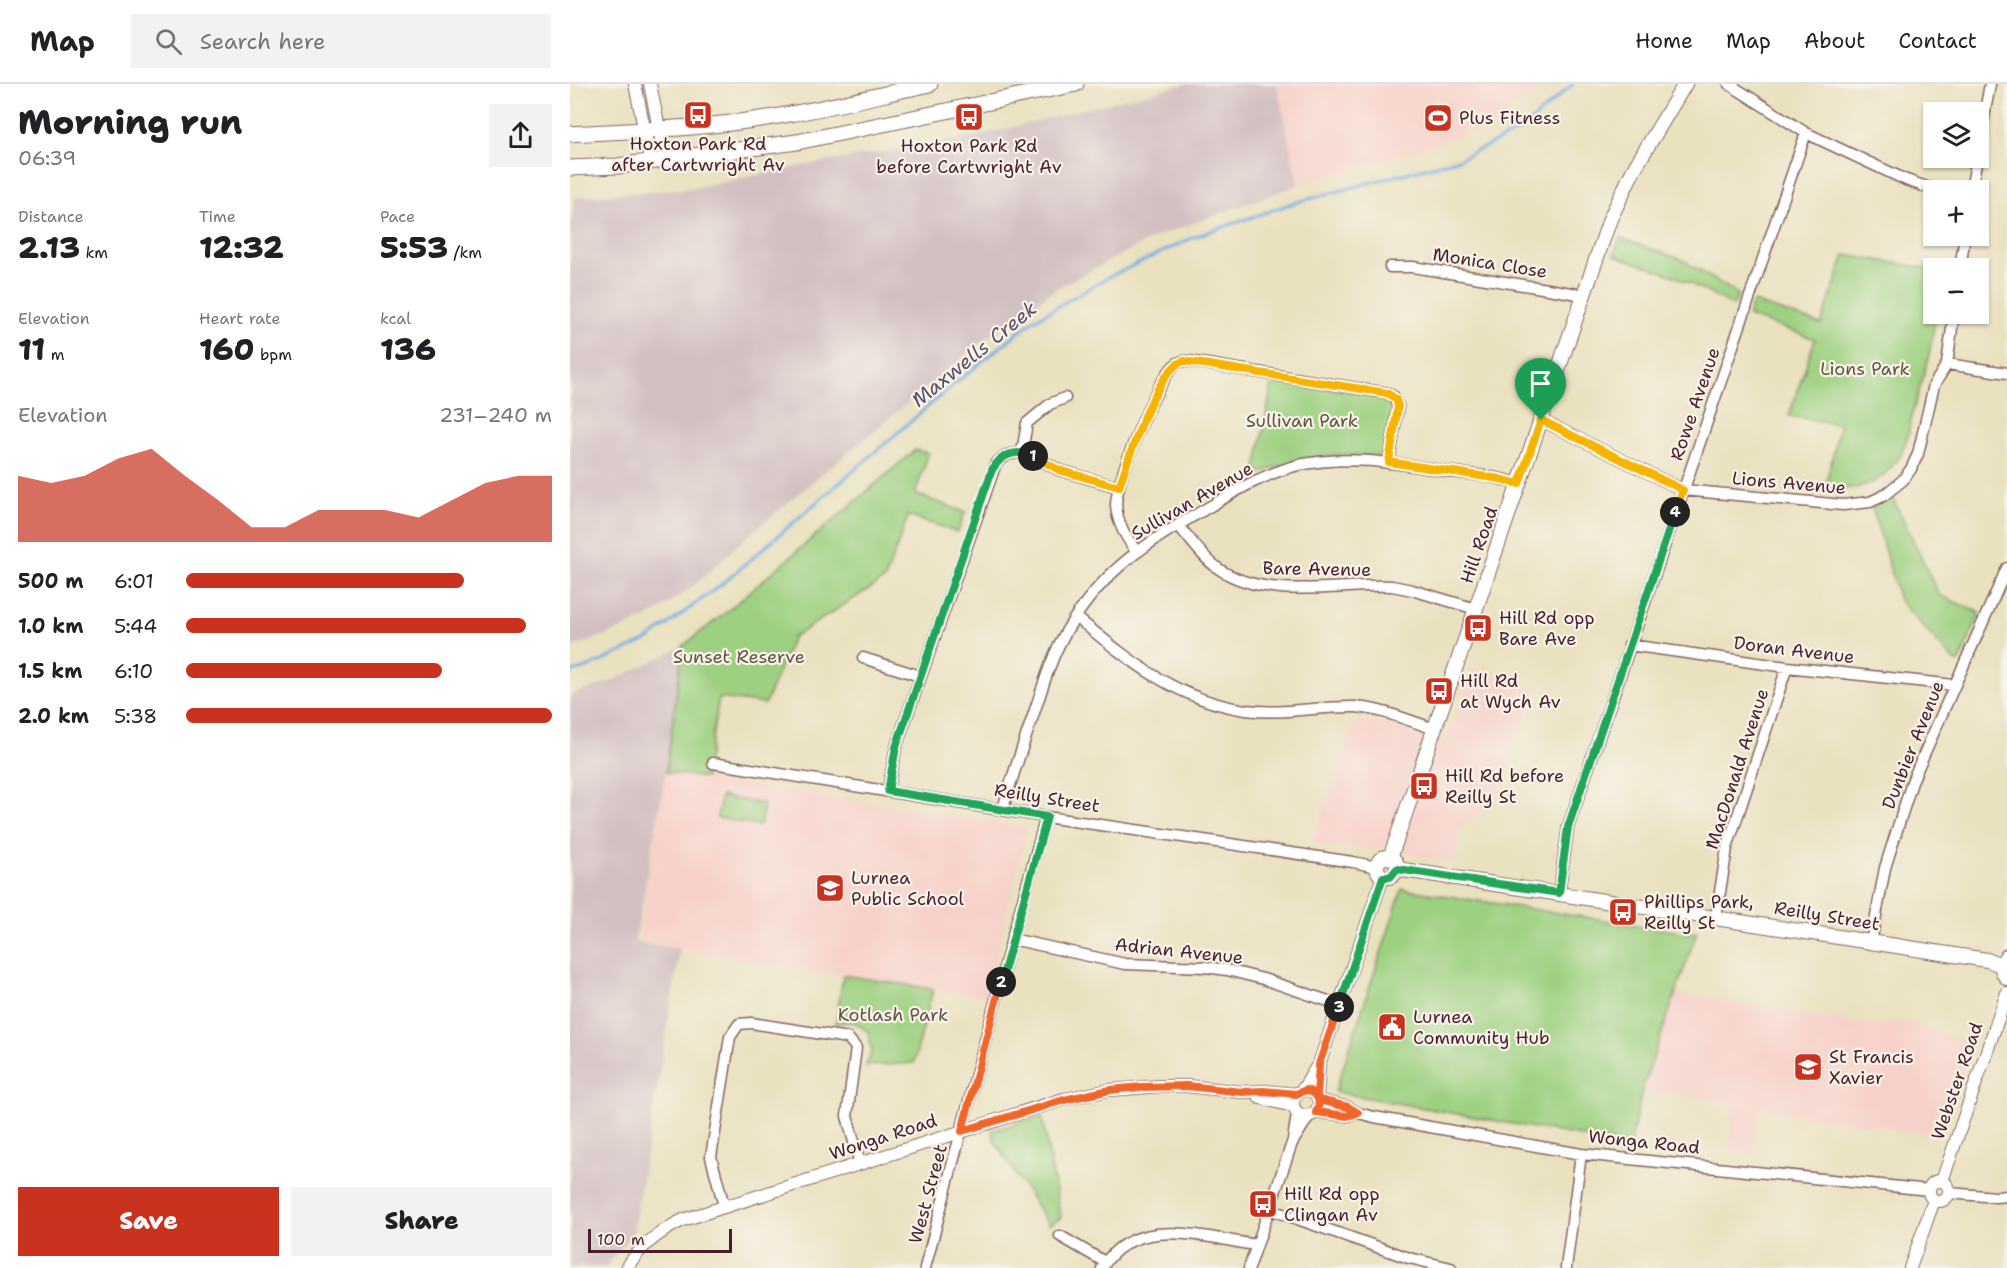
<!DOCTYPE html>
<meta charset="utf-8">
<style>
:root{--surface:#fff;--page:#f2f2f2;--text:#202124;--muted:#757577;--line:#e0e0e0;--accent:#c8321e}
body{margin:0;font-family:"Shantell Sans",sans-serif;background:var(--page);color:var(--text);height:100vh;display:flex;flex-direction:column;font-size:22px;white-space:nowrap}
*{box-sizing:border-box;margin:0}
p{font-size:20px;color:var(--muted)}
.icon{flex:none;width:33px;height:33px;fill:none;stroke:currentColor;stroke-width:2;stroke-linecap:round;stroke-linejoin:round}
.map{position:relative;flex:1;overflow:hidden}
.sheet{display:flex;flex-direction:column;background:var(--surface);width:570px}
.sheet>*{flex:none}
.fabs{position:absolute;left:1353px;top:18px;display:grid;gap:12px}
.fabs a{display:grid;place-items:center;width:66px;height:66px;border-radius:0px;background:var(--surface);box-shadow:0 2px 4px #0004;font-size:30px}
.scale{position:absolute;left:18px;bottom:15px;width:144px;box-sizing:border-box;padding-left:6px;border:3px solid #4a1f2b;border-top:0;font-size:16px;line-height:21px;white-space:nowrap;color:#4a1f2b;-webkit-text-stroke:4px #f7f3e8;paint-order:stroke}
.pin{position:absolute;display:grid;place-items:center;width:51px;height:51px;color:#fff;margin:-62px -26px;border-radius:50% 50% 50% 0;rotate:-45deg;box-shadow:0 0 6px #0007}
.pin .icon{rotate:45deg}
.km{position:absolute;width:30px;height:30px;margin:-15px;border-radius:50%;background:#222;color:#fff;font-size:16px;line-height:30px;text-align:center}
.round{display:grid;place-items:center;flex:none;width:63px;height:63px;border-radius:0px;background:var(--page)}
.headline{display:flex;align-items:center;justify-content:space-between;height:102px;padding:0 18px}
h1{font-size:33px;font-weight:800;line-height:45px}
.figures{display:grid;grid-template-columns:repeat(3,1fr);gap:9px;height:102px;padding:6px 18px}
.figures div{display:grid;align-content:center}
.figures b{font-size:30px;font-weight:800}
.figures small{font-size:16px;font-weight:400}
.figures p{font-size:16px}
.chart{height:168px;padding:12px 18px}
.chart p{display:flex;justify-content:space-between}
.chart svg{width:100%;height:108px;margin-top:6px;fill:var(--accent);opacity:.7}
.action{display:flex;gap:12px;margin-top:auto;padding:12px 18px}
.action a{flex:1;height:69px;border-radius:0px;background:var(--accent);color:#fff;font-size:24px;font-weight:800;line-height:69px;text-align:center}
.action a+a{background:var(--page);color:var(--text)}
ul{padding:0 18px;list-style:none;font-size:20px}
li{display:grid;grid-template-columns:96px 72px 1fr;align-items:center;height:45px}
li i{height:15px;border-radius:8px;background:var(--accent)}
header{display:flex;align-items:center;gap:36px;box-sizing:border-box;height:84px;padding:0 30px;background:var(--surface);border-bottom:2px solid var(--line)}
header strong{font-size:28px}
nav{display:flex;gap:33px;margin-inline-start:auto;font-size:21px}
.search{width:420px;height:54px;background:var(--page);display:flex;align-items:center;gap:15px;box-sizing:border-box;padding:0 21px;border-radius:0px;color:var(--muted);font-size:22px}
main{display:flex;flex:1;min-height:0}
.map>svg:first-child{display:block}
.built{fill:#f7d1c9}
.industrial{fill:#d2bfc1}
.green{fill:#9dd080;stroke:#747856;stroke-width:1.5}
.lines{fill:none;stroke-linecap:round;stroke-linejoin:round}
.stream{stroke:#74abe2;stroke-width:3}
.minor-casing{stroke:#82635f;stroke-width:13}
.tertiary-casing{stroke:#82635f;stroke-width:14}
.secondary-casing{stroke:#82635f;stroke-width:16}
.primary-casing{stroke:#82635f;stroke-width:17}
.minor{stroke:#fff;stroke-width:10}
.tertiary{stroke:#fff;stroke-width:12}
.secondary{stroke:#fff;stroke-width:14}
.primary{stroke:#fff;stroke-width:15}
.split-1-casing{stroke:#fff;stroke-width:12}
.split-2-casing{stroke:#fff;stroke-width:12}
.split-3-casing{stroke:#fff;stroke-width:12}
.split-4-casing{stroke:#fff;stroke-width:12}
.split-5-casing{stroke:#fff;stroke-width:12}
.split-1{stroke:#f5b400;stroke-width:8}
.split-2{stroke:#22a559;stroke-width:8}
.split-3{stroke:#f0652b;stroke-width:8}
.split-4{stroke:#22a559;stroke-width:8}
.split-5{stroke:#f5b400;stroke-width:8}
.labels{text-anchor:middle;dominant-baseline:central;stroke-width:4.5;stroke-linejoin:round;paint-order:stroke}
.poi-label{font-size:18px;fill:#4a1f2b;stroke:#f7f3e8;text-anchor:start}
.street-label{font-size:18px;fill:#4a1f2b;stroke:#f7f3e8}
.park-label{font-size:18px;fill:#635444;stroke:#f7f3e8}
.water-label{font-size:20px;font-style:italic;fill:#59506b;stroke:#f7f3e8}
</style>
<header>
<strong>Map</strong>
<div class="search"><svg class="icon" aria-label="search" viewBox="0 0 24 24"><circle cx="10" cy="10" r="6"/><path d="M15 15l6 6"/></svg>Search here</div>
<nav><a>Home</a><a>Map</a><a>About</a><a>Contact</a></nav>
</header>
<main>
<section class="sheet">
<div class="headline"><div><h1>Morning run</h1><p>06:39</p></div><a class="round"><svg class="icon" aria-label="share" viewBox="0 0 24 24"><path d="M12 15V3M7 8l5-5 5 5M5 13v7h14v-7"/></svg></a></div>
<div class="figures">
<div><p>Distance</p><b>2.13<small> km</small></b></div>
<div><p>Time</p><b>12:32</b></div>
<div><p>Pace</p><b>5:53<small> /km</small></b></div>
</div>
<div class="figures">
<div><p>Elevation</p><b>11<small> m</small></b></div>
<div><p>Heart rate</p><b>160<small> bpm</small></b></div>
<div><p>kcal</p><b>136</b></div>
</div>
<div class="chart"><p><span>Elevation</span>231–240 m</p>
<svg viewBox="0 0 160 44" preserveAspectRatio="none"><path d="M0 44V17L10 20L20 17L30 10L40 6L50 17L60 27L70 38L80 38L90 31L100 31L110 31L120 34L130 27L140 20L150 17L160 17V44z"/></svg>
</div>
<ul>
<li><b>500 m</b>6:01<i style="width:76%"></i></li>
<li><b>1.0 km</b>5:44<i style="width:93%"></i></li>
<li><b>1.5 km</b>6:10<i style="width:70%"></i></li>
<li><b>2.0 km</b>5:38<i style="width:100%"></i></li>
</ul>
<div class="action"><a>Save</a><a>Share</a></div>
</section>
<div class="map">
<svg width="1437" height="1184" viewBox="0 0 1437 1184">
<rect width="100%" height="100%" fill="#f7f3e8"/>
<filter id="ink" filterUnits="userSpaceOnUse"><feTurbulence type="fractalNoise" baseFrequency=".0167" numOctaves="2"/><feDisplacementMap in="SourceGraphic" scale="12" xChannelSelector="R" yChannelSelector="G"/><feConvolveMatrix kernelMatrix="1 2 1 2 8 2 1 2 1" color-interpolation-filters="sRGB"/></filter>
<filter id="wash" filterUnits="userSpaceOnUse"><feTurbulence type="fractalNoise" baseFrequency=".008" numOctaves="4" result="noise"/><feDisplacementMap in="SourceGraphic" scale="24" xChannelSelector="R" yChannelSelector="G"/><feGaussianBlur stdDeviation="1.35" result="paint"/><feColorMatrix in="noise" values="0 0 0 0 0 0 0 0 0 0 0 0 0 0 0 0 0 1.4 0 .05"/><feComposite in="paint" operator="in"/></filter>
<g filter="url(#wash)">
<rect width="100%" height="100%" fill="#eae1bf"/>
<path class="built" d="M707,0H973L965,9L918,44L728,101Z
M901,583L966,604L922,722L889,744L885,778L841,771L839,767L810,761L808,766L742,759L785,637L793,635L819,641L876,660Z
M96,688L458,743L416,913L111,866L67,858Z
M1106,909L1307,941L1335,937L1404,959L1370,1052L1188,1024L1183,1070L1159,1067L1162,1019L1072,1006Z"/>
<path class="industrial" d="M615,0H707L728,101L585,153L487,204L412,257L180,450L128,498L87,528L50,546L0,564V146L5,113L124,104L241,80L400,54Z
M113,562L96,688L65,858L110,865L63,1149L41,1175L36,1184H0V611L40,598Z"/>
<path class="green" d="M1050,154L1111,175L1168,210L1164,222L1105,192L1044,171Z
M1275,171L1363,185L1364,230H1366L1359,272L1341,334L1338,352L1330,373L1313,392L1303,398L1286,404L1255,405L1270,340L1219,332L1245,255L1178,232L1183,218L1251,240Z
M703,295L813,313L820,316L823,326L814,368L808,372L767,371L731,375L690,389L686,384Z
M345,366L359,369L345,410L395,428L388,448L338,432L315,495L223,553L195,620L149,614L135,694L96,688L113,562L155,529Z
M1322,412L1369,511L1410,529L1389,579L1383,576L1329,516L1302,423Z
M151,712L194,720L190,742L147,734Z
M832,805L1118,849L1127,848L1072,1006L1060,1061L765,1008Z
M273,891L363,905L344,979L296,982L302,967L298,948L284,938L266,939Z
M472,1032L491,1134L479,1141L425,1058L422,1046Z"/>
<g class="lines">
<path class="stream" d="M0,589L19,583L77,556L152,500L384,300L464,236L537,194L624,153L720,120L889,75L951,46L1003,0"/>
</g>
</g>
<g filter="url(#ink)">
<g class="lines">
<g class="minor-casing">
<path id="minor" d="M1159,0L1236,49L1336,96L1359,104L1376,106
M1408,66L1420,0
M1401,106L1407,74
M820,183H843L1014,211
M1390,184L1395,152
M1377,280L1437,289
M971,336L1113,406L1273,421L1300,418L1313,412L1333,396L1341,385L1348,370L1364,301L1377,280L1384,230
M452,368L457,339L480,320L495,314
M608,441C621,456 633,474 649,485C696,517 768,500 822,502L842,506L906,525
M566,467C556,453 547,439 546,421C546,396 586,297 605,281C609,277 613,277 618,277L817,309L824,313L828,322L819,379
M506,533C559,576 606,616 676,626C713,631 749,622 786,623C812,625 840,637 865,645
M1059,561L1217,583L1384,601
M293,574L350,592
M143,679L476,733L783,778L807,783
M318,707L326,663L426,379L437,371L452,368L461,371L489,386L548,403
M433,725C442,692 454,659 465,626C474,599 482,571 497,546C535,483 577,459 639,423C667,406 696,389 729,381C780,370 831,380 882,388C904,391 927,392 949,400
M989,809L998,743L1236,49
M1146,833L1157,764L1217,583
M442,855L555,880L635,883L657,886L693,895L770,921
M1301,858L1315,784L1343,695L1437,484
M749,1016L778,1023L788,1029L804,1033L1011,1070L1359,1106
M746,1028L777,1032L788,1029
M723,1056L727,1030
M1379,1109L1426,1113L1437,1112
M154,1122L141,1073L160,953L169,940L181,939L278,954L286,964L277,1032L290,1080
M699,1125L839,1174L881,1184
M490,1152L535,1178
M355,1184L442,855L476,733
M532,1184C564,1129 637,1154 686,1161
M679,1184L722,1059L739,1032
M996,1184L1011,1070"/>
</g>
<g class="tertiary-casing">
<path id="tertiary" d="M65,0L81,78
M80,0L95,75
M723 1019a13 13 0 1 1 26 0a13 13 0 1 1-26 0Z
M732,1006C739,998 742,988 749,980L813,793
M747,1012L749,980
M690,1014L723,1022
M1359 1107a10 10 0 1 1 20 0a10 10 0 1 1-20 0Z
M1372,1097L1437,909
M57,1184C69,1162 91,1147 113,1136L494,1015L540,1006L591,1002H617L672,1008L694,1007L726,1010
M1340,1184L1364,1116"/>
</g>
<g class="secondary-casing">
<path id="secondary" d="M807 783a10 10 0 1 1 20 0a10 10 0 1 1-20 0Z
M820,774L1040,135L1064,85L1115,0
M827,785L1417,876L1432,881
M1437,872C1430,879 1430,887 1437,894"/>
</g>
<g class="primary-casing">
<path id="primary" d="M0,50C73,46 148,44 220,30C267,22 313,10 360,0
M0,84L48,82L227,58L506,0"/>
</g>
<use href="#minor" class="minor"/>
<use href="#tertiary" class="tertiary"/>
<use href="#secondary" class="secondary"/>
<use href="#primary" class="primary"/>
</g>
</g>
<g class="lines" filter="url(#ink)">
<g class="split-1-casing">
<path id="split-1" d="M463,372L489,386L549,403C558,377 587,283 614,277L817,309L826,315L828,322L819,378L930,395L949,400L971,336"/>
</g>
<g class="split-2-casing">
<path id="split-2" d="M431,898L477,733L318,707L326,663L422,386C431,370 446,365 463,372"/>
</g>
<g class="split-3-casing">
<path id="split-3" d="M431,898L392,1047L494,1016L540,1006L572,1003L617,1002L672,1008L694,1007L726,1010L736,1006L744,1009L749,1016L778,1023L788,1029L777,1032L746,1028C749,1023 750,1018 747,1012L749,980L769,923"/>
</g>
<g class="split-4-casing">
<path id="split-4" d="M769,923L813,793H820L827,785L989,809L998,743L1105,428"/>
</g>
<g class="split-5-casing">
<path id="split-5" d="M971,336L1113,406L1105,428"/>
</g>
<use href="#split-1" class="split-1"/>
<use href="#split-2" class="split-2"/>
<use href="#split-3" class="split-3"/>
<use href="#split-4" class="split-4"/>
<use href="#split-5" class="split-5"/>
</g>
<defs>
<g id="bus-square" transform="scale(1.5)"><rect x="-9" y="-9" width="18" height="18" rx="4" fill="#c8321e" stroke="#f7f3e8"/><path d="M-5-6H5V4H4V6H2V4H-2V6H-4V4H-5ZM-3.5-4V0h7V-4ZM-3.5 1.2v1.5H-2V1.2ZM2 1.2v1.5H3.5V1.2Z" fill="#fff"/></g>
<g id="stadium-square" transform="scale(1.5)"><rect x="-9" y="-9" width="18" height="18" rx="4" fill="#c8321e" stroke="#f7f3e8"/><path d="M0-5a6.5 5 0 1 0 0 10a6.5 5 0 1 0 0-10ZM-3.5-1.8h7v3.6h-7Z" fill="#fff"/></g>
<g id="school-square" transform="scale(1.5)"><rect x="-9" y="-9" width="18" height="18" rx="4" fill="#c8321e" stroke="#f7f3e8"/><path d="M0-5L7-2L0 1L-7-2ZM-4 1L0 2.5L4 1V4Q0 6-4 4Z" fill="#fff"/></g>
<g id="civic-square" transform="scale(1.5)"><rect x="-9" y="-9" width="18" height="18" rx="4" fill="#c8321e" stroke="#f7f3e8"/><path d="M-.6-6.5H3V-4.5H.6V-3L4-1V1h2V6H-6V1h2V-1L-.6-3ZM-1.2 2.5V6h2.4V2.5Z" fill="#fff"/></g>
</defs>
<g fill-rule="evenodd">
<use href="#bus-square" x="128" y="31"/>
<use href="#bus-square" x="399" y="33"/>
<use href="#stadium-square" x="868" y="34"/>
<use href="#bus-square" x="908" y="544"/>
<use href="#bus-square" x="869" y="607"/>
<use href="#bus-square" x="854" y="702"/>
<use href="#school-square" x="260" y="804"/>
<use href="#bus-square" x="1053" y="828"/>
<use href="#civic-square" x="822" y="943"/>
<use href="#school-square" x="1238" y="983"/>
<use href="#bus-square" x="693" y="1120"/>
</g>
<g class="labels">
<g class="poi-label">
<text x="889" y="34">Plus Fitness</text>
<text x="128" y="60" text-anchor="middle">Hoxton Park Rd<tspan x="128" dy="21">after Cartwright Av</tspan></text>
<text x="399" y="62" text-anchor="middle">Hoxton Park Rd<tspan x="399" dy="21">before Cartwright Av</tspan></text>
<text x="929" y="534">Hill Rd opp<tspan x="929" dy="21">Bare Ave</tspan></text>
<text x="890" y="597">Hill Rd<tspan x="890" dy="21">at Wych Av</tspan></text>
<text x="875" y="692">Hill Rd before<tspan x="875" dy="21">Reilly St</tspan></text>
<text x="281" y="794">Lurnea<tspan x="281" dy="21">Public School</tspan></text>
<text x="1074" y="818">Phillips Park,<tspan x="1074" dy="21">Reilly St</tspan></text>
<text x="843" y="933">Lurnea<tspan x="843" dy="21">Community Hub</tspan></text>
<text x="1259" y="973">St Francis<tspan x="1259" dy="21">Xavier</tspan></text>
<text x="714" y="1110">Hill Rd opp<tspan x="714" dy="21">Clingan Av</tspan></text>
</g>
<g class="street-label">
<text transform="translate(920 179) rotate(9)">Monica Close</text>
<text transform="translate(1125 320) rotate(-71)">Rowe Avenue</text>
<text transform="translate(1219 399) rotate(5)">Lions Avenue</text>
<text transform="translate(622 417) rotate(-30)">Sullivan Avenue</text>
<text transform="translate(909 461) rotate(-71)">Hill Road</text>
<text transform="translate(747 485) rotate(1)">Bare Avenue</text>
<text transform="translate(1224 566) rotate(7)">Doran Avenue</text>
<text transform="translate(1343 661) rotate(-68)">Dunbier Avenue</text>
<text transform="translate(1167 685) rotate(-72)">MacDonald Avenue</text>
<text transform="translate(477 714) rotate(9)">Reilly Street</text>
<text transform="translate(1257 832) rotate(9)">Reilly Street</text>
<text transform="translate(609 867) rotate(6)">Adrian Avenue</text>
<text transform="translate(1387 997) rotate(-71)">Webster Road</text>
<text transform="translate(313 1053) rotate(-18)">Wonga Road</text>
<text transform="translate(1074 1058) rotate(6)">Wonga Road</text>
<text transform="translate(358 1110) rotate(-75)">West Street</text>
</g>
<g class="park-label">
<text x="1295" y="285">Lions Park</text>
<text x="732" y="337">Sullivan Park</text>
<text x="169" y="573">Sunset Reserve</text>
<text x="323" y="931">Kotlash Park</text>
</g>
<g class="water-label">
<text transform="translate(404 270) rotate(-39)">Maxwells Creek</text>
</g>
</g>
</svg>
<div class="fabs">
<a><svg class="icon" aria-label="layers" viewBox="0 0 24 24"><path d="M12 4l9 5-9 5-9-5zM3 14l9 5 9-5"/></svg></a>
<a>+</a>
<a>−</a>
</div>
<div class="scale">100 m</div>
<div class="pin" style="left:971px;top:336px;background:#1e9e55"><svg class="icon" aria-label="arrive" viewBox="0 0 24 24"><path d="M6 21V4h12l-3 4 3 4H6"/></svg></div>
<b class="km" style="left:463px;top:372px">1</b>
<b class="km" style="left:431px;top:898px">2</b>
<b class="km" style="left:769px;top:923px">3</b>
<b class="km" style="left:1105px;top:428px">4</b>
</div>
</main>
